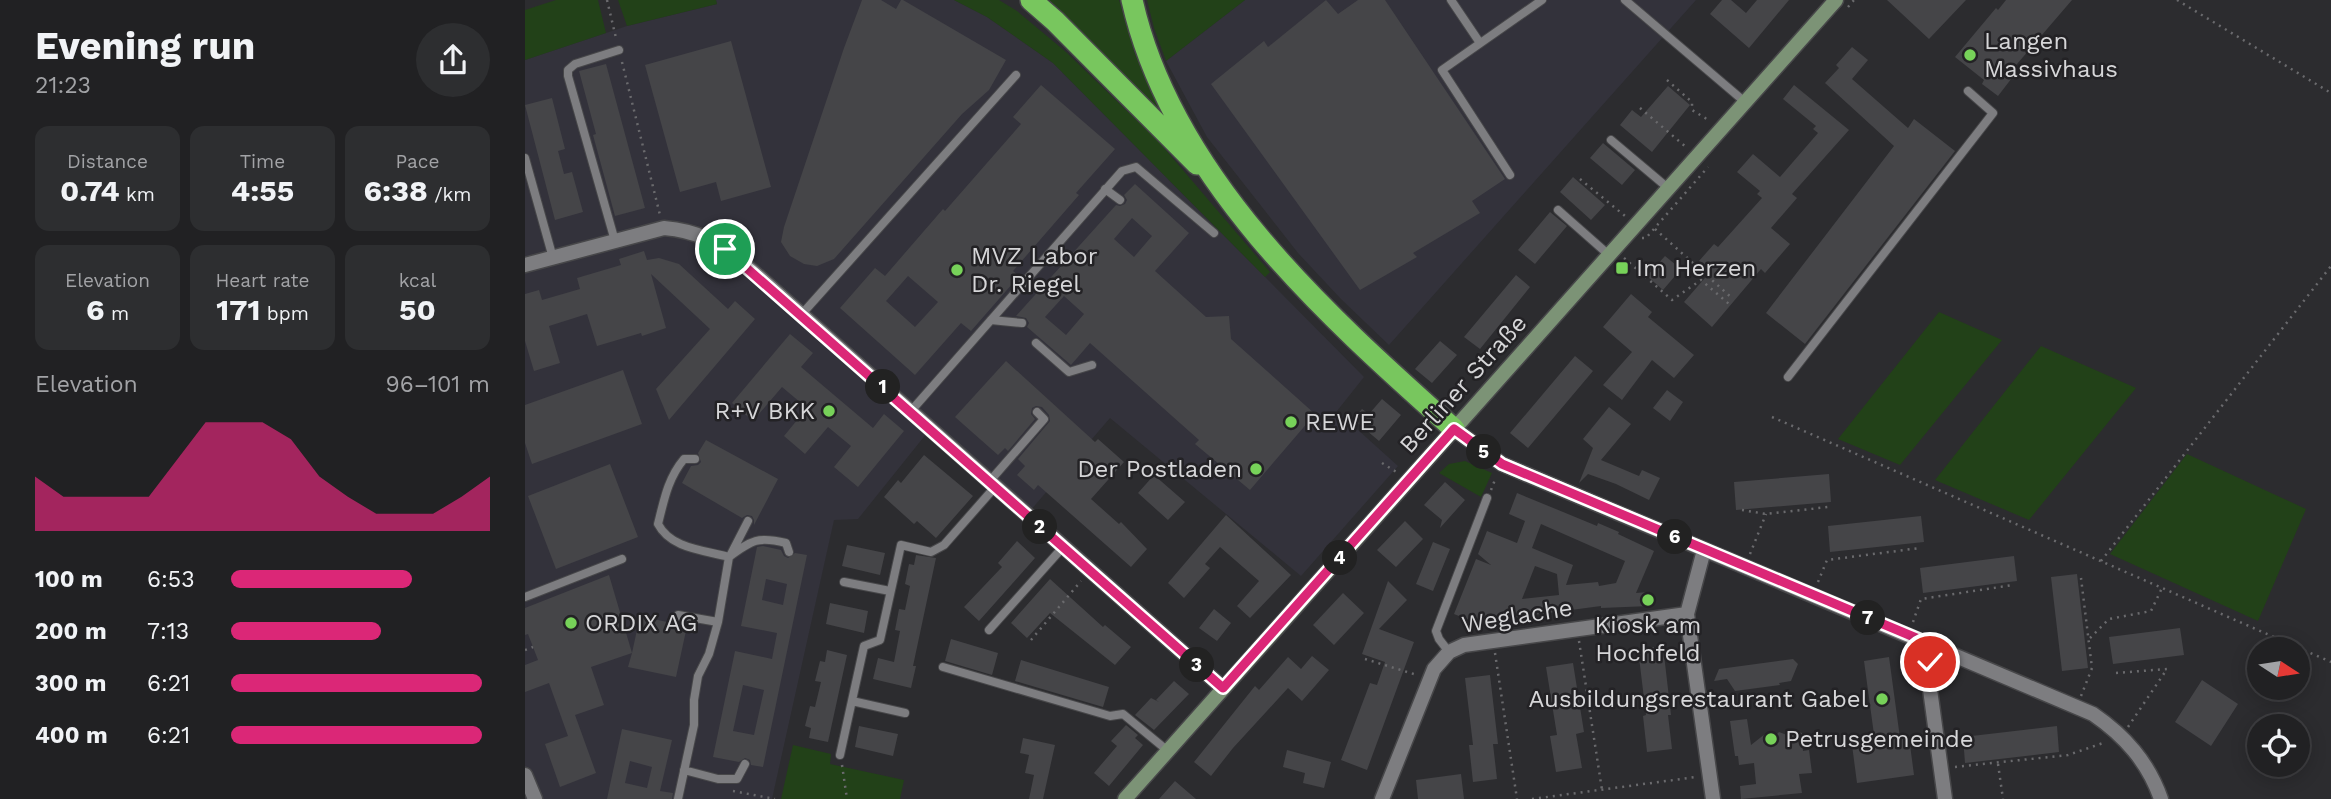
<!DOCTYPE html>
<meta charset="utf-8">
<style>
:root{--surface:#212123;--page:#2d2e30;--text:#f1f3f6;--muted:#a2a3a6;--line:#3e3e41;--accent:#db2777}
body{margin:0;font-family:"Work Sans",sans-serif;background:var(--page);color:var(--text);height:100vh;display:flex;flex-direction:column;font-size:26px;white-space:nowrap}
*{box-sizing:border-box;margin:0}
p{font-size:23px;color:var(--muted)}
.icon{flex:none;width:38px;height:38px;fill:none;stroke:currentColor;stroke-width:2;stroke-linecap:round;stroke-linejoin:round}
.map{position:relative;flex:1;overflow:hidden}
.sheet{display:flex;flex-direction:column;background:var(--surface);width:525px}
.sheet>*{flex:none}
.needle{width:46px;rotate:102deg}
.tools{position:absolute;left:1722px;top:637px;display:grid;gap:14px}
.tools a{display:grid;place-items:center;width:63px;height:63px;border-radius:50%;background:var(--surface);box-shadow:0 4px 18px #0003,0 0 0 2px var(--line);font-size:35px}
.pin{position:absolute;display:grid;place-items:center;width:60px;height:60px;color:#fff;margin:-30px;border:4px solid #fff;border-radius:50%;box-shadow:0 2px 7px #0007}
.km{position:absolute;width:35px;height:35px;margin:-18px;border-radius:50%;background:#222;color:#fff;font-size:19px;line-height:35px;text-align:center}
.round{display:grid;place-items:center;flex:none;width:74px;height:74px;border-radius:37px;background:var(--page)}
.head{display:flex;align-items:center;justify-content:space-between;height:119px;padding:0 35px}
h1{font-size:38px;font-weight:700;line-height:52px}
.figures{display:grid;grid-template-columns:repeat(3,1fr);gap:10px;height:119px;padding:7px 35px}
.figures div{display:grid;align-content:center;border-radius:14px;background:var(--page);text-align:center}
.figures b{font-size:30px;font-weight:700}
.figures small{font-size:19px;font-weight:400}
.figures p{font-size:19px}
.chart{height:196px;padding:14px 35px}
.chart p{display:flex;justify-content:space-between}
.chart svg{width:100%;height:126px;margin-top:7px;fill:var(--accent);opacity:.7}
ul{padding:0 35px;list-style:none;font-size:23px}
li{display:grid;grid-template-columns:112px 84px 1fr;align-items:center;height:52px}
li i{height:18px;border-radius:9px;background:var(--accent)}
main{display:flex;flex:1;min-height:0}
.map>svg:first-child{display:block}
.built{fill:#33323b}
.green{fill:#224118}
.building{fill:#454548;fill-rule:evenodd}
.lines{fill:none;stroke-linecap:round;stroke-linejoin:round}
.lane-casing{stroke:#474749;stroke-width:10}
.street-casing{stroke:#474749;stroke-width:17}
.secondary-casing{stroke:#474749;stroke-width:17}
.highway-casing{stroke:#474749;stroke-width:24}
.path{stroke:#6a6a6d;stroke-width:2.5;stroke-dasharray:2 5;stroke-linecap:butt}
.lane{stroke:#7d7d80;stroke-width:8}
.street{stroke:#7d7d80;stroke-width:14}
.secondary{stroke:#7c9376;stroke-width:14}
.highway{stroke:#78c65e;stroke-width:21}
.route-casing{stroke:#fff;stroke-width:14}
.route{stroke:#db2777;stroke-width:9}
.poi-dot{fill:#77d259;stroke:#232225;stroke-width:2.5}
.labels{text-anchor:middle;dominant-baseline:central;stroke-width:5;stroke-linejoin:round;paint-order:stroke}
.poi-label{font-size:24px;fill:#d6d6d8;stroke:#232225;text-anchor:start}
.street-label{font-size:24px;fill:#d6d6d8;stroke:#232225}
</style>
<main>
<section class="sheet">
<div class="head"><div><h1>Evening run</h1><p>21:23</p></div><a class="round"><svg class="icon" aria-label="share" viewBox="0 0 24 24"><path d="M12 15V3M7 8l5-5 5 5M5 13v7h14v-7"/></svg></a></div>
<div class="figures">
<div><p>Distance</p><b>0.74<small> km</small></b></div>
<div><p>Time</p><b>4:55</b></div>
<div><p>Pace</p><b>6:38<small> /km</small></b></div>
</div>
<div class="figures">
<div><p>Elevation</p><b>6<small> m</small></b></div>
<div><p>Heart rate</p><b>171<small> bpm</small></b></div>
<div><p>kcal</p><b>50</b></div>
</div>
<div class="chart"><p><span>Elevation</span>96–101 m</p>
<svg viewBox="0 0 160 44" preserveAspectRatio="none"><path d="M0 44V25L10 32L20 32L30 32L40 32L50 19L60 6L70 6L80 6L90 12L100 25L110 32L120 38L130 38L140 38L150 32L160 25V44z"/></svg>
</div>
<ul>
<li><b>100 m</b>6:53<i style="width:70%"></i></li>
<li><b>200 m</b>7:13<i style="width:58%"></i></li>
<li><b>300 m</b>6:21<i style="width:97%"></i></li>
<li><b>400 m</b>6:21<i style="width:97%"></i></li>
</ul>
</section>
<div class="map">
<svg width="1806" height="799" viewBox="0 0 1806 799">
<rect width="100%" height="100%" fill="#2c2c2f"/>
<path class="built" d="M191,0H429L462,17L528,63L839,377L812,411L873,466L776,576L585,418L505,511L410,423L333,519L309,520L247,799H0V60L102,26L192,4Z
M720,0H1171L864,345L816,299L773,253L682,137L641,61Z"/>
<path class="green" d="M31,0H73L81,33L0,60V10Z
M93,0H191L192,4L102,26Z
M429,0H474L492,11L541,52L634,142L745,272L740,277L528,63L462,17Z
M522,0H594L610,54L639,118L550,25Z
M622,0H720L641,61L629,28Z
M1414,312L1477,340L1375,465L1313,439Z
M1516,346L1611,388L1504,520L1410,480Z
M1662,454L1781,509L1733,621L1585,554Z
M940,461L967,473L956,497L914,473L924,464Z
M268,745L306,754L305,764L379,780L375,799H256Z"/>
<path class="building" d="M337,0H356L371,9L376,0H378L481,60L464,90L437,114L309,259L292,266L279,264L265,256L256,242L259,227L319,48Z
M801,0L813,14L833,0H860L980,179L947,201L955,213L888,253L892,257L835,290L686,84L739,41L743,47Z
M1197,0H1206L1221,13L1232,0H1264L1224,48L1185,14Z
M1362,0H1441L1404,39Z
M1481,0H1547L1486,71L1490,74L1473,96L1457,84L1459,80L1430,57L1471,8L1473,10Z
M206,41L246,187L196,201L191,182L155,192L120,65Z
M1327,47L1343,60L1327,79L1383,128L1389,119L1430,151L1280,344L1241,313L1369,146L1300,83L1314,68L1311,65Z
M81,64L120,208L90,216L68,135L71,134L54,71Z
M516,85L590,149L551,193L554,195L488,271L494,276L446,331L436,323L390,375L315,308L350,268L360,276L418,209L420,211L496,124L488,117ZM383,276L413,302L390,327L361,301Z
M1269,85L1324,130L1267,194L1272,198L1246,228L1265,244L1240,273L1236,269L1187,327L1159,302L1186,271L1174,261L1189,244L1193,247L1237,198L1232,194L1235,191L1212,172L1228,154L1255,177L1293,133L1288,129L1291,126L1258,99Z
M1143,86L1165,105L1127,152L1095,125L1107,110L1116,117Z
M27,98L40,149L33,151L39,174L47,172L58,212L30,220L0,105Z
M1078,143L1110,170L1097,185L1065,158Z
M1048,177L1080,205L1066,220L1035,192Z
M610,184L664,233L630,271L681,317L704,316L706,339L790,414L725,490L670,444L674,440L565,343L546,365L502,327L504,323L501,318L491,316L591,205L595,206L600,204L602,200L599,195ZM607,218L627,236L609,257L589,239ZM539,296L559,314L541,335L520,317Z
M1025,212L1042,226L1010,264L993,250Z
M119,251L122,260L134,258L154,264L203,309L210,301L230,319L144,420L131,389L185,329L126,274L141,328L117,336L116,333L72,346L62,314L24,326L35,363L9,371L0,341V294L14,290L17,300L55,289L52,278L96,265L94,259Z
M1140,256L1156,269L1138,290L1122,276Z
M991,275L1005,287L955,349L939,337Z
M1106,294L1127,312L1123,317L1169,355L1149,378L1127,360L1097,400L1078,385L1107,352L1078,327Z
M265,334L288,353L276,367L348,428L359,414L379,431L333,487L309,467L326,446L303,427L280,454L259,436L282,408L257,387L228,421L207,403Z
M915,341L932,355L907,383L890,369Z
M1050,356L1068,371L1003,448L985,433Z
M481,361L570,442L573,439L599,462L566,499L594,524L596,522L622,549L606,567L513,485L509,490L492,475L500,466L493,459L525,421L524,415L517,407L511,406L507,408L506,414L510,419L483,451L480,448L473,455L430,417Z
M98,370L117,424L7,464L0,443V405Z
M1142,390L1158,402L1145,421L1128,408Z
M857,399L876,415L854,441L828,419L837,409L844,414Z
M1084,407L1106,424L1076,460L1114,476L1117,470L1135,478L1124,500L1091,484L1063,474L1054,483L1068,448L1058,439Z
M181,440L253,479L229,525V520L227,516L222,515L217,518L157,483L166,466L173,465L176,462L173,453Z
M399,455L448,496L411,538L392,521L389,524L359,497L373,480L376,483Z
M85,464L113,537L31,569L3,496Z
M1304,474L1306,502L1211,510L1209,482Z
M629,475L660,502L643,520L613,493Z
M920,482L940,500L915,528L917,520L899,505Z
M992,493L1072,526L1073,523L1094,532L1093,534L1129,551L1111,593L1123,592L1125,606L1076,608V606L957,622L956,625L929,614L951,559L966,565L953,554L962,531L992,543L1000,521L984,514ZM1016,524L1100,561L1091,583L1074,586L1073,582L1041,585L1048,565L1007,548ZM1010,566L1032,574L1034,595L997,599Z
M701,515L766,575L725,618L712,606L734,581L695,547L680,564L685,568L659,598L643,583Z
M1396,516L1399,542L1305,552L1303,526Z
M880,521L898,539L871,567L852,550Z
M492,541L510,558L454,621L439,607L477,567L473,563Z
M908,542L925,549L908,591L891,584Z
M322,545L360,553L355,575L317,566Z
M238,546L256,550L259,556L263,558L270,553L282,555L238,767L226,765L225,760L220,758L214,762L188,757L210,651L247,659L252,633L216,626L232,547ZM241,579L262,584L258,605L237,600ZM218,685L239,690L229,735L208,731Z
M391,555L411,558L388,666H391L386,688L348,679L353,658L369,662L375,631L370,630L374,609L380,610L385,586L380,584L384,564L389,565Z
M1489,556L1492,581L1398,593L1395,568Z
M1552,574L1563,668L1537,671L1526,577Z
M84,575L107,653L115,616L142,622L143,627L147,629L155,625L162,626L151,677L103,667L107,653L66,667L79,705L50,715L71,773L35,787L20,744L43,736L24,683L0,692V665L13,660L3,634L0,635V608Z
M525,579L578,627L580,625L606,647L590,665L525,613L502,638L486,623Z
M863,581L882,600L854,629L889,642L842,770L816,760L845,683L852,685L860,662L837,654Z
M818,593L839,613L809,645L788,625Z
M305,603L343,611L339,633L301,624Z
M689,609L706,623L692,641L674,628Z
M1655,628L1659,655L1588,664L1584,637Z
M426,639L473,653L467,675L420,661Z
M1138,646L1146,715H1143L1147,749L1122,752L1118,716L1121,715L1113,649Z
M302,650L322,655L303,742L284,738L286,728L280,726L285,706L290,707L296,682L290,681L295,661L300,662Z
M787,656L804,670L777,701L763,688L708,748L686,776L669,762L730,686L734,690L763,657L776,669Z
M1364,657L1375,738L1384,737L1389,775L1332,783L1327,745L1350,742L1339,661Z
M1268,659L1273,664L1266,681L1254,683L1255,685L1210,691L1202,679L1189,681L1194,669Z
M496,660L584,687L578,707L490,681Z
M1048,663L1059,732L1051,734L1057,768L1031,772L1025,736L1032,735L1021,667Z
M965,675L973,744H968L972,779L948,782L944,745H948L940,678Z
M1677,680L1713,704L1686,746L1650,722Z
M649,681L664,694L629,730L610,715L626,698L634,702L631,700Z
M1222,719L1226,745L1240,734L1248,738L1254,732L1262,735L1269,730L1277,733L1278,751L1284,750L1287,773L1274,774L1277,793L1216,799L1215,786L1231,784L1229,763L1214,765L1213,756H1210L1205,721Z
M601,725L613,735L610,738L618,745L584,786L569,773L592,746L586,741Z
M334,726L373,734L368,756L330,747Z
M1532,726L1534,752L1440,763L1438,737Z
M97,729L147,740L135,791L148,793L147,799H82ZM105,761L127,767L122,788L100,783Z
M498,738L530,745L518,799H504L509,775L500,773L504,755L495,753Z
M762,750L806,762L799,788L778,783L780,773L758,767Z
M936,774L939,799H893L891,780Z
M650,781L671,799H634Z"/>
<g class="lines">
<g class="lane-casing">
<path id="lane" d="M926,0L955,43
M1100,0L1220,102
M1086,140L1143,188
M0,158L28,258
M985,175L917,70L1017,0
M580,189L595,200
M1033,210L1084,255
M90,241L43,76V70L50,64L94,50
M276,315L491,75
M466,320L497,323
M511,343L544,372L567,365
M1263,377L1468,113L1443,91
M386,411L597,171L611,167L689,233
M464,482L519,419L512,412
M206,554L223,521
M204,557C227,540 233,536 261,543L264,552
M319,582L365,591
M0,597L97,559
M148,623L153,615L193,622
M464,630L538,547
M924,652L914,639L911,631L962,498
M418,667L585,716L598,714L643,751
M327,701L380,713
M315,755L339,646L355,640L376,545L406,552L419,545L470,487
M159,770L193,779H212L220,764
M153,799L169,725V700L173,676L184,654L193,622L204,557C179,550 146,549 133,524C139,500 143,478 159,459H170"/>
</g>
<g class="street-casing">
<path id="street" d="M0,265L139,228C173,231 190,241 217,262L698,688
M929,429L977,464L1568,714C1600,736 1623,762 1636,799
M1162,614L1188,799
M1408,645L1404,682L1420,799
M0,775L10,799
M857,799L909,669L924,652L939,645L1162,614L1179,550"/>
</g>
<g class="secondary-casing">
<path id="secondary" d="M600,799L1311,0"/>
</g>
<g class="highway-casing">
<path id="highway" d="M506,0L530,21L672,164
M607,0C646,176 800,314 929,429"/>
</g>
<path class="path" d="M82,0L91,38
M1652,0L1806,93
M1323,7L1329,0
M97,62L135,215
M1142,80L1167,102V110L1185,121
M1115,108L1161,147
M1055,179L1100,216
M1130,229L1208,299
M1117,238H1121L1183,167
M1099,258L1147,300L1176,280L1204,304
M1247,417L1806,662
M857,463L873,473
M966,490L971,477
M1217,510L1241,514L1303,507
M1225,554L1241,514
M1576,561L1806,266
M1293,582L1302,560L1395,548
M1388,622L1396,599L1488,585
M1565,638L1584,619L1626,611L1637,588
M506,640L556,581
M1054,641L1077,790
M0,650L8,647
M970,653L992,799
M840,659L892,675
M1591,673L1642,669L1603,727
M1556,696L1567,668L1556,578
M1473,764L1478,799
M317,765L322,799
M1430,767L1543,755L1581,742
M208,791L250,799
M1007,799L1171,777"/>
<use href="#lane" class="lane"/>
<use href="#street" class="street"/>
<use href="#secondary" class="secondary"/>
<use href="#highway" class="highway"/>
</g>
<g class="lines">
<g class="route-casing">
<path id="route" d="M200,249L698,688L929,429L977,464L1408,645L1405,662"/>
</g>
<use href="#route" class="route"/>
</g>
<g class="poi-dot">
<circle cx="1445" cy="55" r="7"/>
<rect x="1090" y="261" width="14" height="14" rx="3.5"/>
<circle cx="432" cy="270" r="7"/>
<circle cx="304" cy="411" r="7"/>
<circle cx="766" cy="422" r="7"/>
<circle cx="731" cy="469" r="7"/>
<circle cx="1123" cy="600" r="7"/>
<circle cx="46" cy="623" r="7"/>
<circle cx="1357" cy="699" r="7"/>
<circle cx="1246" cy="739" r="7"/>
</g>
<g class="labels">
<g class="poi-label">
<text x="1459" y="41">Langen<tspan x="1459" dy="28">Massivhaus</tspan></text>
<text x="446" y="256">MVZ Labor<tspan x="446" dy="28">Dr. Riegel</tspan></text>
<text x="1111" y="268">Im Herzen</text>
<text x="290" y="411" text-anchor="end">R+V BKK</text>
<text x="780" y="422">REWE</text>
<text x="717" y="469" text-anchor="end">Der Postladen</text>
<text x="60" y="623">ORDIX AG</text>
<text x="1123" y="625" text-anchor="middle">Kiosk am<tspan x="1123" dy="28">Hochfeld</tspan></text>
<text x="1343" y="699" text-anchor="end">Ausbildungsrestaurant Gabel</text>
<text x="1260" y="739">Petrusgemeinde</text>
</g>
<g class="street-label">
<text transform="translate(938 384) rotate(-48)">Berliner Straße</text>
<text transform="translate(992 616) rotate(-9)">Weglache</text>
</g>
</g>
</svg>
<div class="tools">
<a><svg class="needle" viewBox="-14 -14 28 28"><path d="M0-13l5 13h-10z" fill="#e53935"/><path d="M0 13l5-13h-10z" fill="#a2a3a6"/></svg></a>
<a><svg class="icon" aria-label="locate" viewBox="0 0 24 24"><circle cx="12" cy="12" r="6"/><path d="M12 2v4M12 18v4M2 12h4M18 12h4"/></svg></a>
</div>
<div class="pin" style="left:200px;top:249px;background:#1e9e55"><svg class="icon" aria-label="arrive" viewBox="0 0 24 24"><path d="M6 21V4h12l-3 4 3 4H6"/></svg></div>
<div class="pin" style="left:1405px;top:662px;background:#d93025"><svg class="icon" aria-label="check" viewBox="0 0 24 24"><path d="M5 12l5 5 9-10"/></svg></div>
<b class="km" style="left:358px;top:387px">1</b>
<b class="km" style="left:515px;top:527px">2</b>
<b class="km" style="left:672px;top:665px">3</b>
<b class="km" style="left:815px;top:558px">4</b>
<b class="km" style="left:959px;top:452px">5</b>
<b class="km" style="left:1150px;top:537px">6</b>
<b class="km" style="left:1343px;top:618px">7</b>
</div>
</main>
